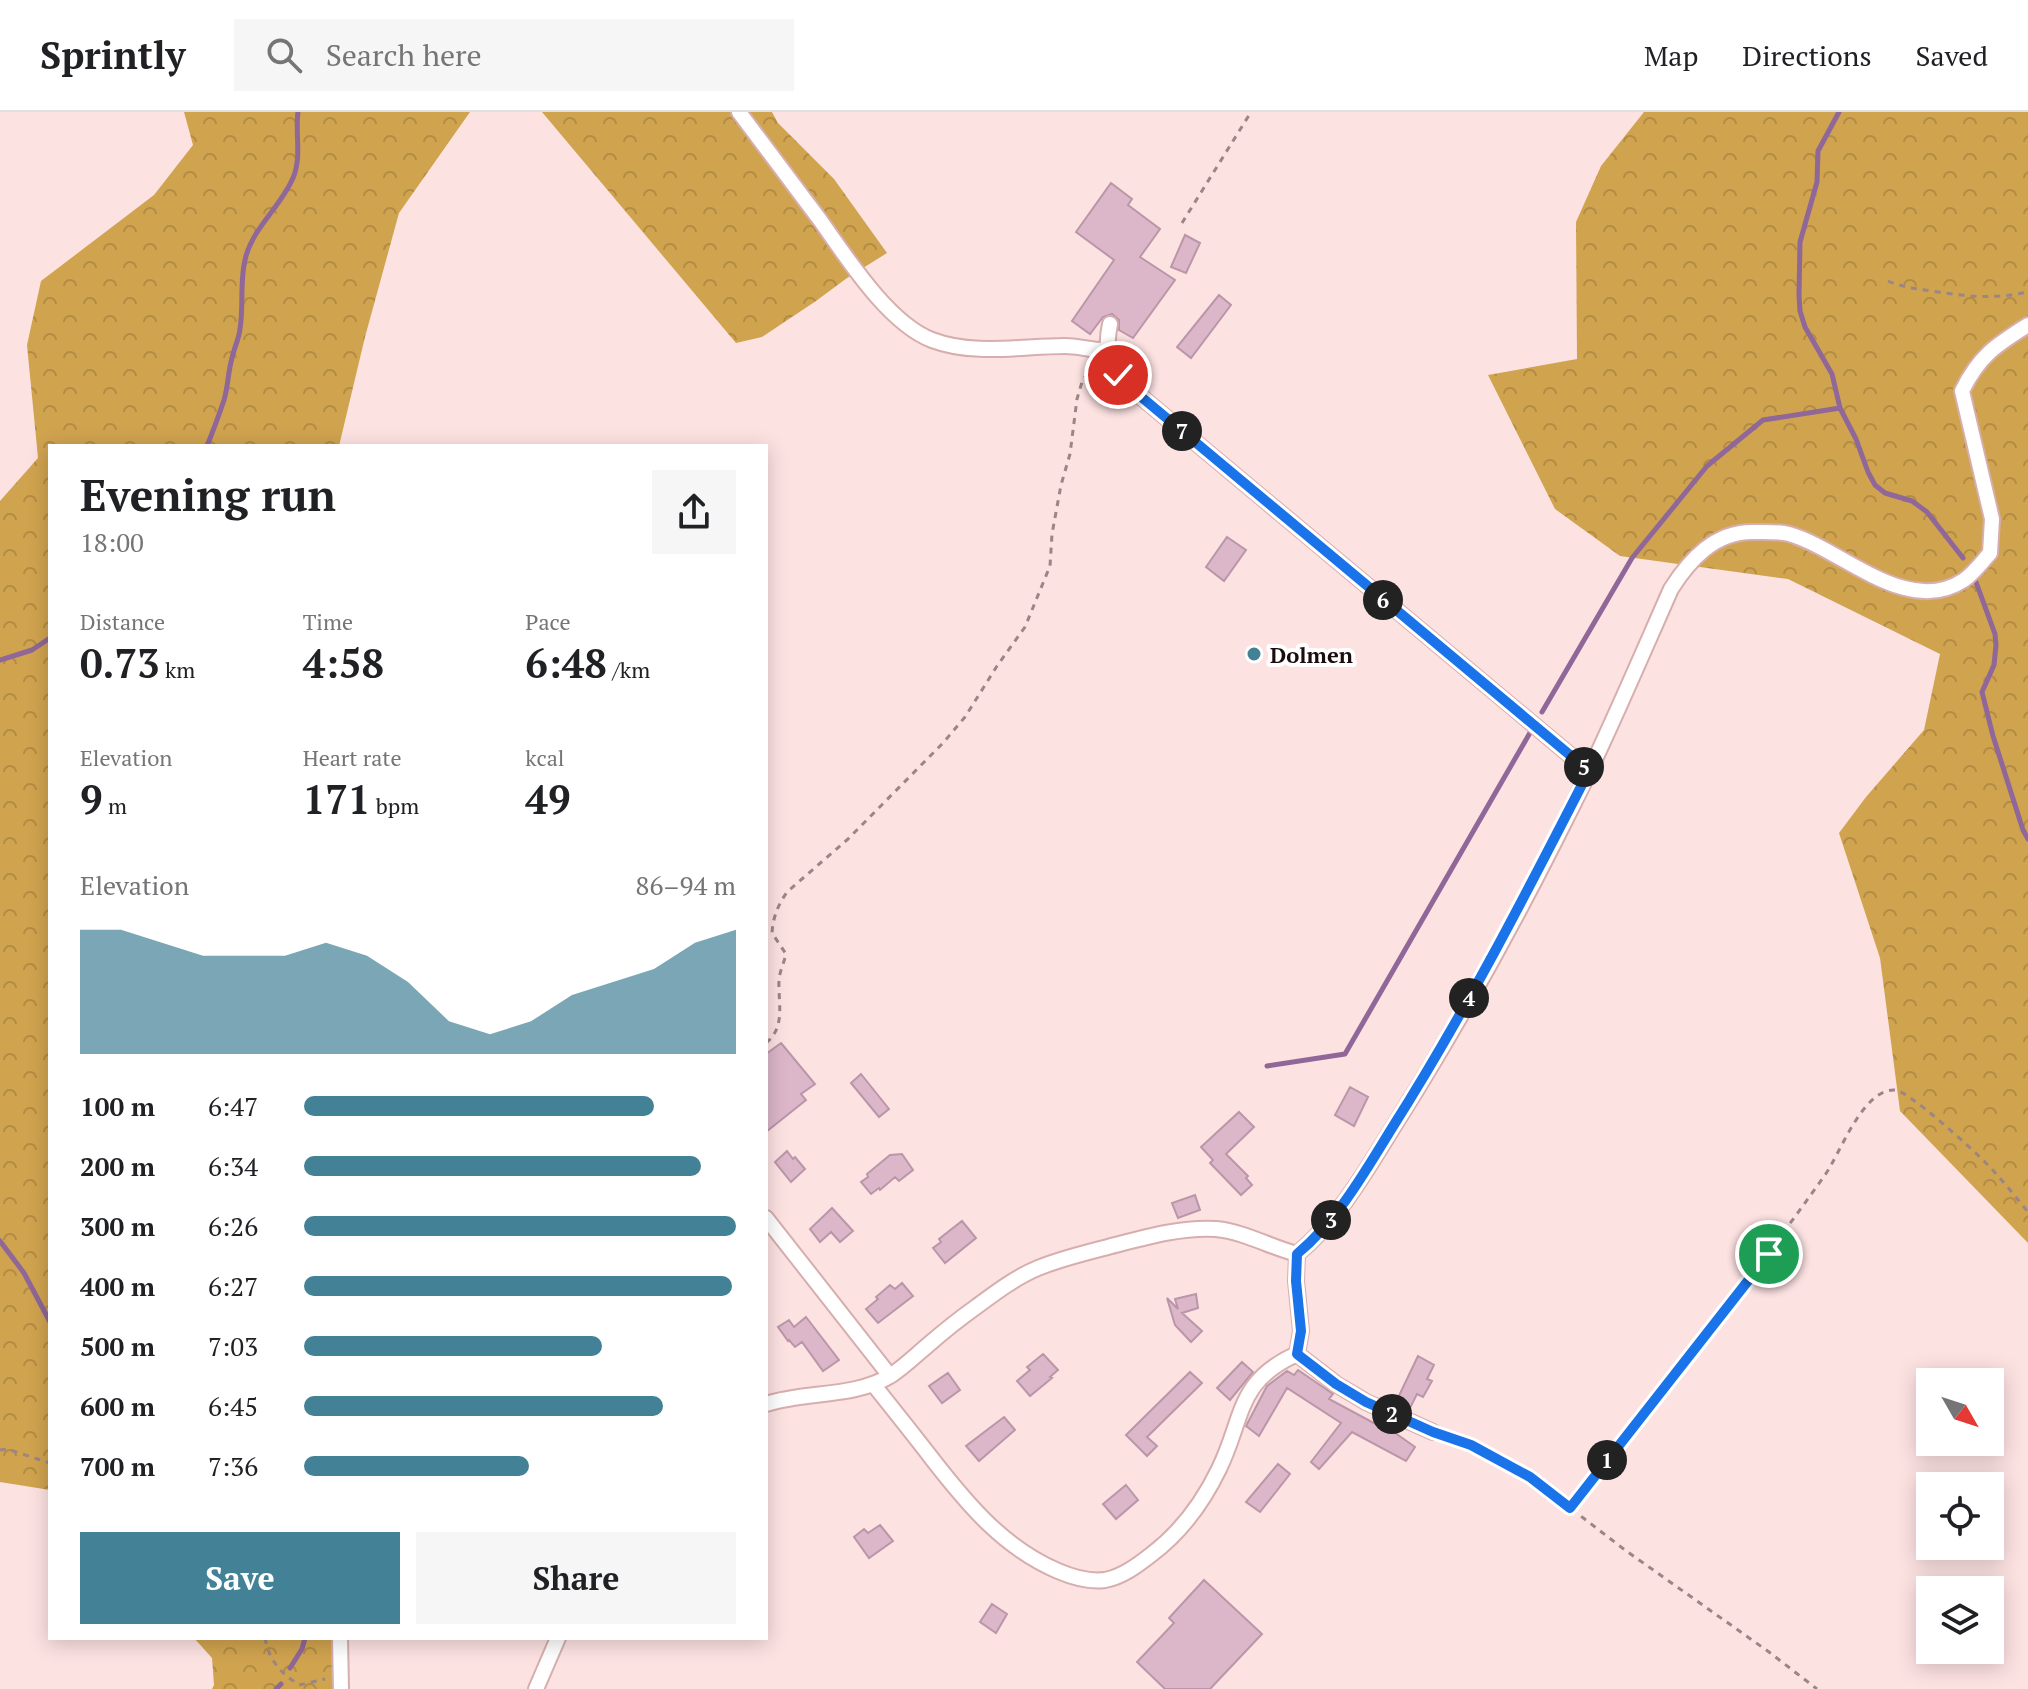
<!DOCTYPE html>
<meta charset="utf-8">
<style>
:root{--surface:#fff;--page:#f6f6f6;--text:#202124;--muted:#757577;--line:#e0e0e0;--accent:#428196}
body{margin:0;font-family:"PT Serif",serif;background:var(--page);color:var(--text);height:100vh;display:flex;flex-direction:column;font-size:30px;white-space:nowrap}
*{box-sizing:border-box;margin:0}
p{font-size:26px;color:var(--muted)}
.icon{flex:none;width:44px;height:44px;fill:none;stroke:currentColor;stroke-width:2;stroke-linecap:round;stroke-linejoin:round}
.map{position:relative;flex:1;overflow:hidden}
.sheet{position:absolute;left:48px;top:332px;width:720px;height:1196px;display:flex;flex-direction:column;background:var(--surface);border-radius:0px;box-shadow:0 4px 20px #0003}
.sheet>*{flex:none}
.needle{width:52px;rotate:129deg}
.fabs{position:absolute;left:1916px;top:1256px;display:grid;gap:16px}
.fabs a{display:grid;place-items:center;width:88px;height:88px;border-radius:0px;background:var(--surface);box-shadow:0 4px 20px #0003;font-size:40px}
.pin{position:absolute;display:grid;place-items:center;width:68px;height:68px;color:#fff;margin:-34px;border:4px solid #fff;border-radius:50%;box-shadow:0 2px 8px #0007}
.km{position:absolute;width:40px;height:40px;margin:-20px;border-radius:50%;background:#222;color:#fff;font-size:22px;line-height:40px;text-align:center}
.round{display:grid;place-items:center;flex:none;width:84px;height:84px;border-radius:0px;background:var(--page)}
.head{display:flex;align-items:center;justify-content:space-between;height:136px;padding:0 32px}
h1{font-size:44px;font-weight:700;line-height:60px}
.stats{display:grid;grid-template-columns:repeat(3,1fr);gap:12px;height:136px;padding:8px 32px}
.stats div{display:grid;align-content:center}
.stats b{font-size:40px;font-weight:700}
.stats small{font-size:22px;font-weight:400}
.stats p{font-size:22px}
.chart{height:224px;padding:16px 32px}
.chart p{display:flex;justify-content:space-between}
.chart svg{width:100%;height:144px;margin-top:8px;fill:var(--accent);opacity:.7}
.action{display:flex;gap:16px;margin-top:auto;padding:16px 32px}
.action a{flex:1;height:92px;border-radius:0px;background:var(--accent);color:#fff;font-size:32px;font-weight:700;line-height:92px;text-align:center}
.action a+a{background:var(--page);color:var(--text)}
ul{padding:0 32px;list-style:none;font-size:26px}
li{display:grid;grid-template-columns:128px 96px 1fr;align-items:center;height:60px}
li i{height:20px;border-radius:10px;background:var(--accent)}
header{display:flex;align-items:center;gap:48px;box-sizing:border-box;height:112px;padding:0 40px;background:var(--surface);border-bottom:2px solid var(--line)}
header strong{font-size:38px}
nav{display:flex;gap:44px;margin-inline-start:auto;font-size:28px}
.search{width:560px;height:72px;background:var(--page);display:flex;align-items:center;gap:20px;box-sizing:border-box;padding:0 28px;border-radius:0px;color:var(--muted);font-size:30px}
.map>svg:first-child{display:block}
.forest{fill:url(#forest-crowns)}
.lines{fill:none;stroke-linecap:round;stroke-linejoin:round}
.stream{stroke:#8f6799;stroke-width:5}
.building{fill:#dcb7c9;stroke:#ba96a8;stroke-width:2}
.minor-casing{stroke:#d7aeae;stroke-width:18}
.path{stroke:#9b8686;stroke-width:3;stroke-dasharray:6 6;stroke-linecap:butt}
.minor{stroke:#fff;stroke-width:14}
.route-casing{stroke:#fff;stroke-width:16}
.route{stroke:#1a73e8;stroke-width:10}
.poi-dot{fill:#428196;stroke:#fff;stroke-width:3}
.labels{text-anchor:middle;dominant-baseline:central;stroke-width:8;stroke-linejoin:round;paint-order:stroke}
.poi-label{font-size:22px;font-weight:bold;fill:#1a0d0d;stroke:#fff;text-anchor:start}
</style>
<header>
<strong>Sprintly</strong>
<div class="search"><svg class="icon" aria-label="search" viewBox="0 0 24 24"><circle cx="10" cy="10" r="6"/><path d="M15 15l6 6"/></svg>Search here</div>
<nav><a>Map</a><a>Directions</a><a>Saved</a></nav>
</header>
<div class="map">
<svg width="2028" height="1577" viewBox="0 0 2028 1577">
<defs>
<pattern id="forest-crowns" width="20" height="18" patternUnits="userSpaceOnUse" patternTransform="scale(2)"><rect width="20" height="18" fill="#d0a34f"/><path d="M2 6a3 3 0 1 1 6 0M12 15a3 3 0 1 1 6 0" fill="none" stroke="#b28b44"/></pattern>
</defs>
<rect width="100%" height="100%" fill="#fde2e2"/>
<path class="forest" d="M184,0H470L399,101L365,225L339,334H50V1378L0,1370V389L38,346L27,233L41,169L154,83L193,33Z
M542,0H772L778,11L834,67L887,141L847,166L816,189L762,225L736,231Z
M1644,0H2028V1131L1900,999L1880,846L1839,721L1866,685L1924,618L1940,542L1788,467L1620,444L1555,397L1488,263L1577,247L1576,110L1601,54Z
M194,1526H339L337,1577H212L214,1573L212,1546Z"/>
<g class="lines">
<path class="stream" d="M1839,0L1818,39L1817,70L1800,130L1799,183L1800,199L1805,215L1832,262L1840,296L1856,327L1868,360L1875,373L1885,381L1912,389L1927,400L1963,446
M207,334C213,319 219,303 224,288C228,275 228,260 232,246C234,236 239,227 240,217C244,193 239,168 246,144C254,115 281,94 293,66C302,45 295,22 298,0
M1973,462L1995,522L1996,533L1994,553L1982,580L1993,624L2023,718L2028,727
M0,548L32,538L50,526
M1542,600L1632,446L1707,354L1763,308L1840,296
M1267,954L1345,942L1531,619
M0,1129L24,1161L50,1210
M290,1556L302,1537L305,1526
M276,1577L281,1572"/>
</g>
<path class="building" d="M1111,71L1132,87L1128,93L1160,117L1140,145L1175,168L1133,226L1119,218V208L1112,202L1103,205L1090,222L1072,209L1114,148L1076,120Z
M1185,123L1200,131L1186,161L1171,155Z
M1219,183L1231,193L1191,246L1177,235Z
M1227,425L1246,438L1224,469L1206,455Z
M781,931L815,972L801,982L806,988L766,1020V942Z
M861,962L889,997L879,1005L851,971Z
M1350,975L1368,985L1354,1014L1335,1003Z
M1239,1000L1254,1015L1226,1042L1248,1064L1246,1066L1252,1073L1241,1083L1210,1051L1213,1048L1201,1035Z
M787,1039L793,1047L795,1045L805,1057L791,1070L775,1050Z
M902,1042L913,1058L899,1069L895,1065L880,1078L879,1076L871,1082L861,1070L868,1065L867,1062L890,1043Z
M1195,1083L1200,1098L1178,1106L1172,1091Z
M832,1096L853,1119L840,1130L831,1120L820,1130L810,1117Z
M962,1109L976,1126L945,1151L933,1136L941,1130L939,1127Z
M902,1171L913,1184L878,1211L866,1197L878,1187L876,1185L890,1173L895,1177Z
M1196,1182L1198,1196L1182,1201L1202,1219L1191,1230L1175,1213L1167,1186L1178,1197L1175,1187Z
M806,1205L839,1248L823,1259L802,1230L795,1235L789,1228L788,1229L778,1215L789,1208L794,1215Z
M1043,1242L1058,1258L1050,1265L1052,1266L1030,1284L1017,1269L1030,1258L1027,1255Z
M1418,1244L1434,1253L1427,1267L1432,1269L1423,1285L1417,1282L1409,1298L1395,1292Z
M1242,1250L1253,1260L1230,1288L1217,1276Z
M1298,1258L1333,1282L1329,1287L1383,1316L1384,1313L1415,1335L1406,1349L1352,1320L1319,1357L1311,1350L1341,1311L1287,1276L1259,1324L1246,1314L1267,1274L1287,1259L1294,1263Z
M1190,1260L1202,1271L1147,1325L1157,1334L1147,1344L1126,1323Z
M948,1261L960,1278L942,1291L929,1274Z
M1004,1305L1015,1318L979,1349L966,1334Z
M1278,1352L1290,1362L1260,1400L1246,1390Z
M1126,1373L1138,1388L1116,1407L1103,1392Z
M880,1413L893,1429L869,1446L854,1425L864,1417L868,1421Z
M1204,1468L1262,1522L1210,1577H1165L1137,1550L1174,1511L1169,1506Z
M992,1492L1007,1502L996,1521L980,1510Z"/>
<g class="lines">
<g class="minor-casing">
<path id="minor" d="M739,0C766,36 793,72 820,108C847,146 888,211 932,228C974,244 1022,234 1065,234C1080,234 1093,239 1108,238
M1110,212C1104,239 1110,252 1127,273L1589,659
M766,1106L890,1264
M1297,1242L1301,1219L1296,1169L1297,1142C1339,1108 1370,1052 1399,1006C1469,895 1532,778 1589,660C1618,599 1644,538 1671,477C1690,447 1715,420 1752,420C1765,420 1777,419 1789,422C1842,437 1907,506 1964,468C1974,461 1982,450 1990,441L1992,407L1962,279C1979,244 1996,233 2028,213
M1297,1242L1336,1272L1366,1290L1433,1320
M873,1272C893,1297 913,1322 933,1348C968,1393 1004,1436 1058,1459C1072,1465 1089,1470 1105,1468C1122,1465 1138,1453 1152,1442C1181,1420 1203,1390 1219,1357C1244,1306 1236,1269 1297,1242
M766,1292C806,1279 853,1286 890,1264C904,1255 916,1243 928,1233C943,1220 959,1207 976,1195C995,1181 1016,1165 1038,1156C1060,1147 1084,1141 1108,1135C1143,1126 1179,1115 1216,1117C1245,1120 1270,1135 1297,1142
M340,1526L341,1577
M536,1577L558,1526"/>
</g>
<path class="path" d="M1182,111L1251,0
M1888,169C1904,176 1920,177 1938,180C1973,185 1993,187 2028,180
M766,931C786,915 778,891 779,868C780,858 784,851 786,842L772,821C773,805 778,793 787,780L848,727L943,631L965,605L997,554L1025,515L1050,454L1052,422L1061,373L1070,342L1077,287L1082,270L1092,253
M1448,1325L1471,1333L1530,1365L1625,1438L1769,1540L1817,1577
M0,1338L7,1337L50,1351
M1570,1396C1656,1286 1744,1177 1825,1063C1840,1042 1863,976 1895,978C1909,979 1972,1037 1984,1049C2000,1065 2014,1083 2028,1100
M265,1526C269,1549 281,1561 299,1573L325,1567"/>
<use href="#minor" class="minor"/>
</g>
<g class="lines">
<g class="route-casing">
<path id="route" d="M1118,263L1127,273L1589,659C1527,780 1465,901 1392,1016C1365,1060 1337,1109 1297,1142L1296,1169L1301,1219L1297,1242L1336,1272L1366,1290L1433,1320L1471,1333L1530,1365L1570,1396L1769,1142"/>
</g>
<use href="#route" class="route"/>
</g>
<circle class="poi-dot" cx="1254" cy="542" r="8"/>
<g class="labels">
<g class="poi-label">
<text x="1270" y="542">Dolmen</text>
</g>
</g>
</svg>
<div class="fabs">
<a><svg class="needle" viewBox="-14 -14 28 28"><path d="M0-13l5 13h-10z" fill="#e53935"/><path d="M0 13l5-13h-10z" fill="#757577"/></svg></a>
<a><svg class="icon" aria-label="locate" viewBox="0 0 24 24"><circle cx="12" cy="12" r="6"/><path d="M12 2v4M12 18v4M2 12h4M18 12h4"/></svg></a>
<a><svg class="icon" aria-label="layers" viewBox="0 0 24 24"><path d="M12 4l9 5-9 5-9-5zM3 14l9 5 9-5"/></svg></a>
</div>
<div class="pin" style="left:1769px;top:1142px;background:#1e9e55"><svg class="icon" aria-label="arrive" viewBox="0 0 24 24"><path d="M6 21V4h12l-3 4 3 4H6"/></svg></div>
<div class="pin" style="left:1118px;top:263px;background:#d93025"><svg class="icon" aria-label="check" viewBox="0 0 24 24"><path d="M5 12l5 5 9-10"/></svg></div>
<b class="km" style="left:1607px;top:1348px">1</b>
<b class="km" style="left:1392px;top:1302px">2</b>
<b class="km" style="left:1331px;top:1108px">3</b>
<b class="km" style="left:1469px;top:886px">4</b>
<b class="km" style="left:1584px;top:655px">5</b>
<b class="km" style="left:1383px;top:488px">6</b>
<b class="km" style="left:1182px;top:319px">7</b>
<section class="sheet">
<div class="head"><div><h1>Evening run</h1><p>18:00</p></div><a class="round"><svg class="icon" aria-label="share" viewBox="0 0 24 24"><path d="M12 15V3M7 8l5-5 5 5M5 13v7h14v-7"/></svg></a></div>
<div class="stats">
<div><p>Distance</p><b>0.73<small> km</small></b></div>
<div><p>Time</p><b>4:58</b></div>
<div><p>Pace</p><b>6:48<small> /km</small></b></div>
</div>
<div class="stats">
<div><p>Elevation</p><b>9<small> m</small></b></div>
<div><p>Heart rate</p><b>171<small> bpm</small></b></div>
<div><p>kcal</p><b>49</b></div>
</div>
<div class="chart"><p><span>Elevation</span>86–94 m</p>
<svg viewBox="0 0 160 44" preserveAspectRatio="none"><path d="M0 44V6L10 6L20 10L30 14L40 14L50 14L60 10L70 14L80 22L90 34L100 38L110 34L120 26L130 22L140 18L150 10L160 6V44z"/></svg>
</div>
<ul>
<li><b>100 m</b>6:47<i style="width:81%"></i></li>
<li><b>200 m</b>6:34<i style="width:92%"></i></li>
<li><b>300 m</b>6:26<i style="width:100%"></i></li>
<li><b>400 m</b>6:27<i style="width:99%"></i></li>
<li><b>500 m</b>7:03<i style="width:69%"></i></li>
<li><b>600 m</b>6:45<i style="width:83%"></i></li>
<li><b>700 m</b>7:36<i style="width:52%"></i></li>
</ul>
<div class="action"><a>Save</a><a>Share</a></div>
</section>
</div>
